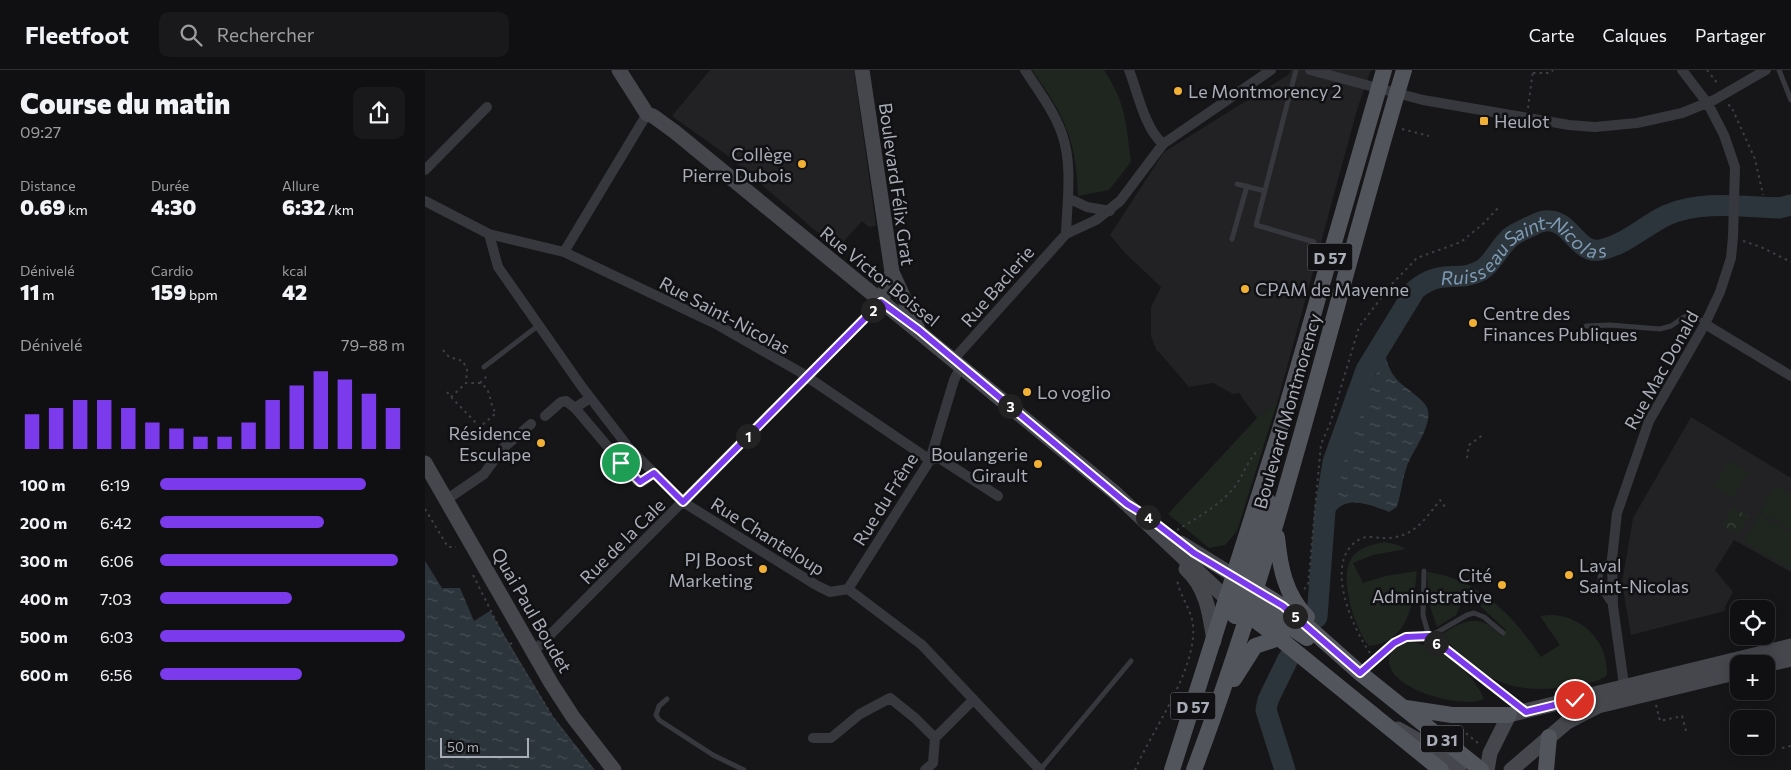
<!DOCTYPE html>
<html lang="fr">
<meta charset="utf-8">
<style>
:root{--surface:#101012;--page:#19191b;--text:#f1f3f6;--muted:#9c9d9f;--line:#303032;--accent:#7c3aed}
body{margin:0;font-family:Commissioner,sans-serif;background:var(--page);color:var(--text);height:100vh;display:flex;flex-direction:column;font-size:19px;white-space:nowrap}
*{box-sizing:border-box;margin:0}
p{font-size:16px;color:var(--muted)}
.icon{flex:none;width:28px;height:28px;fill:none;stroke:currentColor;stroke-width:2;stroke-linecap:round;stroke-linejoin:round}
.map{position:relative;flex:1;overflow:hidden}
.side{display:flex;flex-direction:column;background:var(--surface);width:425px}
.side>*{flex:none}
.buttons{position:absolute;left:1305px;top:530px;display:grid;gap:10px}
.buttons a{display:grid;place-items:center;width:45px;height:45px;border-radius:10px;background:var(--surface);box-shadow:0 2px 12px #0003,0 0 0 1px var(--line);font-size:25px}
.scale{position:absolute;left:15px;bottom:12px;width:89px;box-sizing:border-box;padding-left:5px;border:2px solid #a8adb8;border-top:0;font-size:14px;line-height:18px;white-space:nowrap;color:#a8adb8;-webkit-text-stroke:4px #111113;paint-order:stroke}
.pin{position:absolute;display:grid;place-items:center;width:42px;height:42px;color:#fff;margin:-21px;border:2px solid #fff;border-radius:50%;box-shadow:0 1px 5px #0007}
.km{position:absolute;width:25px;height:25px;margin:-12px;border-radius:50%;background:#222;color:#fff;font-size:14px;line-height:25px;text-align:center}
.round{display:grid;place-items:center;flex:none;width:52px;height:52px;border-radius:10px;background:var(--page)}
.overview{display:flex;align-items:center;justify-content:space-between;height:85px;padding:0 20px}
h1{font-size:28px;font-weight:800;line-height:38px}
.figures{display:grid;grid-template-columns:repeat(3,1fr);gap:8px;height:85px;padding:5px 20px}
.figures div{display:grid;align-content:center}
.figures b{font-size:21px;font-weight:800}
.figures small{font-size:14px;font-weight:400}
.figures p{font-size:14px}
.chart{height:140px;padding:10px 20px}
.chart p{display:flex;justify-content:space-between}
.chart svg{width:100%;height:90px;margin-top:5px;stroke:var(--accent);stroke-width:6}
ul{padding:0 20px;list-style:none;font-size:16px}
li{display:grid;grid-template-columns:80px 60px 1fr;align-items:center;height:38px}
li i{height:12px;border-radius:6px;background:var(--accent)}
header{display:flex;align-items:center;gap:30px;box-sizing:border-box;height:70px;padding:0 25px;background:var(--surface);border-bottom:1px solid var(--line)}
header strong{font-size:24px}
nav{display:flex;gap:28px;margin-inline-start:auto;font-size:18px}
.search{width:350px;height:45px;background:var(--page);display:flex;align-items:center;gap:12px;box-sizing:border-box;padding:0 18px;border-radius:10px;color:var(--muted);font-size:19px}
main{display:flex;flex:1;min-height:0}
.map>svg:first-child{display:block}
.built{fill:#222225}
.green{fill:#1e261f}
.forest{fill:url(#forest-crowns)}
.water{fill:url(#water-ripples)}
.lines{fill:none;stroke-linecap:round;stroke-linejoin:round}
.river{stroke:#2c353c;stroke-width:21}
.path{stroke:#3d3f44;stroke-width:2;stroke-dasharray:2.5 4;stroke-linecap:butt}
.lane{stroke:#37383d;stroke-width:5}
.street{stroke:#37383d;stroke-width:10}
.secondary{stroke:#45474d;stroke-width:15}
.primary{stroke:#53555c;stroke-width:16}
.route-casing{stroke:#fff;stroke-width:10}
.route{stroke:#7c3aed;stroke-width:6}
.poi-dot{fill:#f2b134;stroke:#111113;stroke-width:2}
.labels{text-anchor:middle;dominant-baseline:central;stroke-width:5;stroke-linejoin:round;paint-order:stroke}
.shield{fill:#111113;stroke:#7b7e86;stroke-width:1}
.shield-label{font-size:16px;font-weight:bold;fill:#a8adb8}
.poi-label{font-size:18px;fill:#a8adb8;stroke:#111113;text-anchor:start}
.street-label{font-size:18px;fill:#a8adb8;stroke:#111113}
.water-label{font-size:19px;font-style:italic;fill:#7f9bb3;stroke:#111113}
</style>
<header>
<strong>Fleetfoot</strong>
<div class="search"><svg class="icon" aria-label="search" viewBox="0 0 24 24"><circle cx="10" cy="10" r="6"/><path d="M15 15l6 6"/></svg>Rechercher</div>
<nav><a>Carte</a><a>Calques</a><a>Partager</a></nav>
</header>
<main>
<section class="side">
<div class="overview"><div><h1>Course du matin</h1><p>09:27</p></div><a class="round"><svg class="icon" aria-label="share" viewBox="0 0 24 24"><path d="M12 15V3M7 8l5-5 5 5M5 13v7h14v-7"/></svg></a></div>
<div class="figures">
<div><p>Distance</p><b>0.69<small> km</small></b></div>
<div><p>Durée</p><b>4:30</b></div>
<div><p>Allure</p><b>6:32<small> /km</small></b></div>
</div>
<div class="figures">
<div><p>Dénivelé</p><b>11<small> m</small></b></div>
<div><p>Cardio</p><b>159<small> bpm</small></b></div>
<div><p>kcal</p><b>42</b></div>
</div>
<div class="chart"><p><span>Dénivelé</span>79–88 m</p>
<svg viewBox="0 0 160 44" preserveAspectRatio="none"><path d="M5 44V27M15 44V24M25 44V20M35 44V20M45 44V24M55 44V31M65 44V34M75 44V38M85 44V38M95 44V31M105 44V20M115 44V13M125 44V6M135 44V10M145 44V17M155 44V24"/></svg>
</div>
<ul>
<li><b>100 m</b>6:19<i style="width:84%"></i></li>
<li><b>200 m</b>6:42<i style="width:67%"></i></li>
<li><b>300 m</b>6:06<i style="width:97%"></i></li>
<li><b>400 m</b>7:03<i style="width:54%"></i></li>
<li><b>500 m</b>6:03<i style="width:100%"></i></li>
<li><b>600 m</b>6:56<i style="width:58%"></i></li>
</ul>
</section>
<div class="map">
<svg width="1366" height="700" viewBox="0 0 1366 700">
<defs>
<pattern id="forest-crowns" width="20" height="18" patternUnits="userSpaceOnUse" patternTransform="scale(1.25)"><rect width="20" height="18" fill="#1e261f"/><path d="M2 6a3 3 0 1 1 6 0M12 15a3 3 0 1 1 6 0" fill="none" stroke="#3c433d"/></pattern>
<pattern id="water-ripples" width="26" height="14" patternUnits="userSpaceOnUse" patternTransform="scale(1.25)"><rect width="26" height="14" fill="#2c353c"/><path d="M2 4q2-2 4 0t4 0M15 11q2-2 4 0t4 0" fill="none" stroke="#485056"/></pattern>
</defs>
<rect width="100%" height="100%" fill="#161618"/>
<path class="built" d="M285,0H429L451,156L444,157L437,151L412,179L303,86L247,46Z
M866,0H946L932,40L853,330L832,348L814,323L808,324L788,313L764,317L733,281L732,282L726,266V237L736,217L699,182L685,165L739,82L863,5Z
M1266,347L1366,408V502L1309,470L1290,500L1308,522L1300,537V541L1206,565L1197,513L1208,448Z"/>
<path class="green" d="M607,0H679C701,33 701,53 706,92L684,120L653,126C651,68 640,47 607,0Z
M853,330L812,461L800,475L784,478L743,444L832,348Z
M1304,390L1324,402L1308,429L1288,417Z
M1350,415L1366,424V460L1334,442Z
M1334,444L1366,463V499L1318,472Z
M960,472L973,475L981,479L948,485L928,493L938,513L960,506L992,501C989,532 983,573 944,576C930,559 912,506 928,486C936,477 948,474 960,472Z
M1002,502C1054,509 1088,545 1116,587L1135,575L1115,546C1151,539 1184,569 1182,605C1172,613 1161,613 1150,615C1093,628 1051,610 1017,564C1041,549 1055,543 1076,566L1081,560L1054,535L1036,522L1033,523L1030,529L1035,536L1031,545L1012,557L1004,533Z
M980,572C1009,571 1049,602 1059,629C1035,641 941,614 969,577Z"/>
<path class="forest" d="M1308,437L1324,447L1313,465L1297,455Z"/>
<path class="water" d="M1366,126V140L1322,143V130Z
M960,284C967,315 980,313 999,333C1014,349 986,382 982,396C977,410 976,424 972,437L964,442C947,435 919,423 908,445L914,385Z
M0,491L17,518H35L49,551L65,541L127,645L170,700H0Z"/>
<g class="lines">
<g class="river">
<path id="s1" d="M892,547L900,441L908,392L941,300L990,220C1018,197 1032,214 1057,200C1069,192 1075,175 1087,166C1092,162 1099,160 1104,157C1111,154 1117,150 1125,151C1146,152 1153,184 1175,180C1200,175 1219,156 1242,145C1276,130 1317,137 1354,138L1366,135"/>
<path d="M860,700L841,640L843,630L863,589"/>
</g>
<path class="path" d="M1282,0L1293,14
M1108,3H1125L1128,0
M1303,35L1306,36L1330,89L1338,125
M1103,38L1108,0
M977,59L1004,66
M1318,171L1336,177L1366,192
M18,280L24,287L38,291L42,300L41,312
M55,313L62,306L61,304
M22,322L26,327L55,357L71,343C63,333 68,320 55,313H41L26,327
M1042,388L1044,375L1059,364
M0,439L23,477H31
M752,460C772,448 797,434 811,415C819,403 823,390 834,379
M48,505L83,575
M879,519L883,516L896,374L905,354L934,257L966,215L992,188L1036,172L1059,153L1074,137
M87,573L83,575L131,652L168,700
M945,583C927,557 897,490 935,469C942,465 951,468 958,468C987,469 999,451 1015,430L1022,440
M1231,635L1235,651L1257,646L1261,661
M1036,659L1054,674
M1357,678L1366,676
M710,700C727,660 772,600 768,555C766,538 754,525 752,509"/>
<path class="lane" d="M871,0L831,155L889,172
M1354,0L1366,30
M812,114L840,121
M807,169L822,116
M1161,256L1185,255L1235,259L1246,256L1259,247L1270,245L1280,254
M59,297L114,255
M1187,489L1178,495C1172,513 1175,521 1187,536
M999,501L998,545L1004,567L1097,639
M937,601L969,573L981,567H1004L1042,545L1049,543L1059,547L1078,563
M242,629L234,636L231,645L234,650L288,685L319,700
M615,700L706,591"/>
<path class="street" d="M600,0C613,20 629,41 637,64C648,95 642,132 641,164
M704,0C713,23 719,57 738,74
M885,0L998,30L1144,55L1170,57L1212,53L1257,43L1289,30L1341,0
M0,100L62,37
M643,128L662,137L685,141
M0,131L64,164L139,182L291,254L375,302L505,390L514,388L573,426
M64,164L73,197L157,317L204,378L258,432L391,515L405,522L423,519L497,575L615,700
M139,182L222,44
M1280,254L1366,306
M528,290L641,164L671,150L695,131L738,74L846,0
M150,338L212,411L217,412L229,403
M120,346L136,332L141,331L150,338L165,328
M21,430L59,404L77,379L106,354
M423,519L505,390L529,310L536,296
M108,582L456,232
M1200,622L1188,536L1187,489L1192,443L1224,351L1280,254L1295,222L1306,188L1308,167L1310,97L1299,65L1283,34L1257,0
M388,668H406L435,644L465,628L490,648L510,668
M500,700L508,693L510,668L548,630"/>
<path class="secondary" d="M194,0L222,44L228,46L250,62L689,422L802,529
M437,0L467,202L456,232
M467,202L493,259
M0,393L126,613L148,647L189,700
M756,473L809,506
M761,499C782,518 785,545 789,571
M1341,595L1366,589
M973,659L998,673L1034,700
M1062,700L1065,683L1084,645L1366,576
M1086,700L1142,652L1173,636L1314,602"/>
<path class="primary" d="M852,467C855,497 860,525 882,547
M809,506L864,540L935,603L1056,700
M802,529L854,568L1016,700
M817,530L849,546L882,568
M810,546L843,431
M809,609L830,576L854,568
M981,638L1027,645H1084
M747,700L856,356L959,0
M769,700C855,472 909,233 979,0
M1121,700L1124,667"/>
</g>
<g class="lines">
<g class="route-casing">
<path id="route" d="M196,393L215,412L229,403L258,432L456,232L494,260L702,434L720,445L769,483L858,536L935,603L969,573L981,567L1004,566L1101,642L1150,630"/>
</g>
<use href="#route" class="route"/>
</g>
<g class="poi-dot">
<circle cx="753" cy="21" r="5"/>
<rect x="1054" y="46" width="10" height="10" rx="2.5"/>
<circle cx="377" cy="94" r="5"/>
<circle cx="820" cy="219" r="5"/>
<circle cx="1048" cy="253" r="5"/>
<circle cx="602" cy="322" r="5"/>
<circle cx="116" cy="373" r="5"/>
<circle cx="613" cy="394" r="5"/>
<circle cx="338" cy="499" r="5"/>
<circle cx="1144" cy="505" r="5"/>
<circle cx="1077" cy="515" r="5"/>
</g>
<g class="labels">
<g class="shield">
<rect x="882.5" y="173.5" width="45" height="27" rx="4"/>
<rect x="745.5" y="622.5" width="45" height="27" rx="4"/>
<rect x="996" y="655.5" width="42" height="27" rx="4"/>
</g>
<g class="shield-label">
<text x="905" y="187">D 57</text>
<text x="768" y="636">D 57</text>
<text x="1017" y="669">D 31</text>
</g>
<g class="poi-label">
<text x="763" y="21">Le Montmorency 2</text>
<text x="1069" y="51">Heulot</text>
<text x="367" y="84" text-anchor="end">Collège<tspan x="367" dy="21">Pierre Dubois</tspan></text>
<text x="830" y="219">CPAM de Mayenne</text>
<text x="1058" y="243">Centre des<tspan x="1058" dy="21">Finances Publiques</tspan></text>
<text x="612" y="322">Lo voglio</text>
<text x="106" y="363" text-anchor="end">Résidence<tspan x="106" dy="21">Esculape</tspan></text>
<text x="603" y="384" text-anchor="end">Boulangerie<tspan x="603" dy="21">Girault</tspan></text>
<text x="328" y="489" text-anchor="end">PJ Boost<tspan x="328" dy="21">Marketing</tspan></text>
<text x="1154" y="495">Laval<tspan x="1154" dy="21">Saint-Nicolas</tspan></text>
<text x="1067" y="505" text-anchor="end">Cité<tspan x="1067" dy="21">Administrative</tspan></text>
</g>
<g class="street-label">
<text transform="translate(472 114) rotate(82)">Boulevard Félix Grat</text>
<text transform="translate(455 206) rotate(39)">Rue Victor Boissel</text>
<text transform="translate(572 216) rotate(-49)">Rue Baclerie</text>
<text transform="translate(300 245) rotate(28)">Rue Saint-Nicolas</text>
<text transform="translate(1236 300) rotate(-61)">Rue Mac Donald</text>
<text transform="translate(862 341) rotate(-74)">Boulevard Montmorency</text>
<text transform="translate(460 429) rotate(-58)">Rue du Frêne</text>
<text transform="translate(343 466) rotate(32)">Rue Chanteloup</text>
<text transform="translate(197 471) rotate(-45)">Rue de la Cale</text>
<text transform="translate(107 540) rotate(60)">Quai Paul Boudet</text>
</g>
<g class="water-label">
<text stroke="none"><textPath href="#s1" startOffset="474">Ruisseau Saint-Nicolas</textPath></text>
</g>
</g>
</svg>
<div class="buttons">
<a><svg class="icon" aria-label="locate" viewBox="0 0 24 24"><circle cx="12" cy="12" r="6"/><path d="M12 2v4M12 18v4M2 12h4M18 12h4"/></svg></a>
<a>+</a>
<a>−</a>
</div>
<div class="scale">50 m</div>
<div class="pin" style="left:196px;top:393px;background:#1e9e55"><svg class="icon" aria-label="arrive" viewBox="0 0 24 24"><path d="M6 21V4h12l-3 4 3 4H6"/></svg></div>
<div class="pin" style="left:1150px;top:630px;background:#d93025"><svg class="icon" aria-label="check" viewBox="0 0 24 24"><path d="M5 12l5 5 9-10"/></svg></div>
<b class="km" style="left:323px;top:366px">1</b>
<b class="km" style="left:448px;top:240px">2</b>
<b class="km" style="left:585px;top:336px">3</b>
<b class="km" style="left:723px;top:447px">4</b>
<b class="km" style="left:870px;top:546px">5</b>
<b class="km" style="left:1011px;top:573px">6</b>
</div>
</main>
